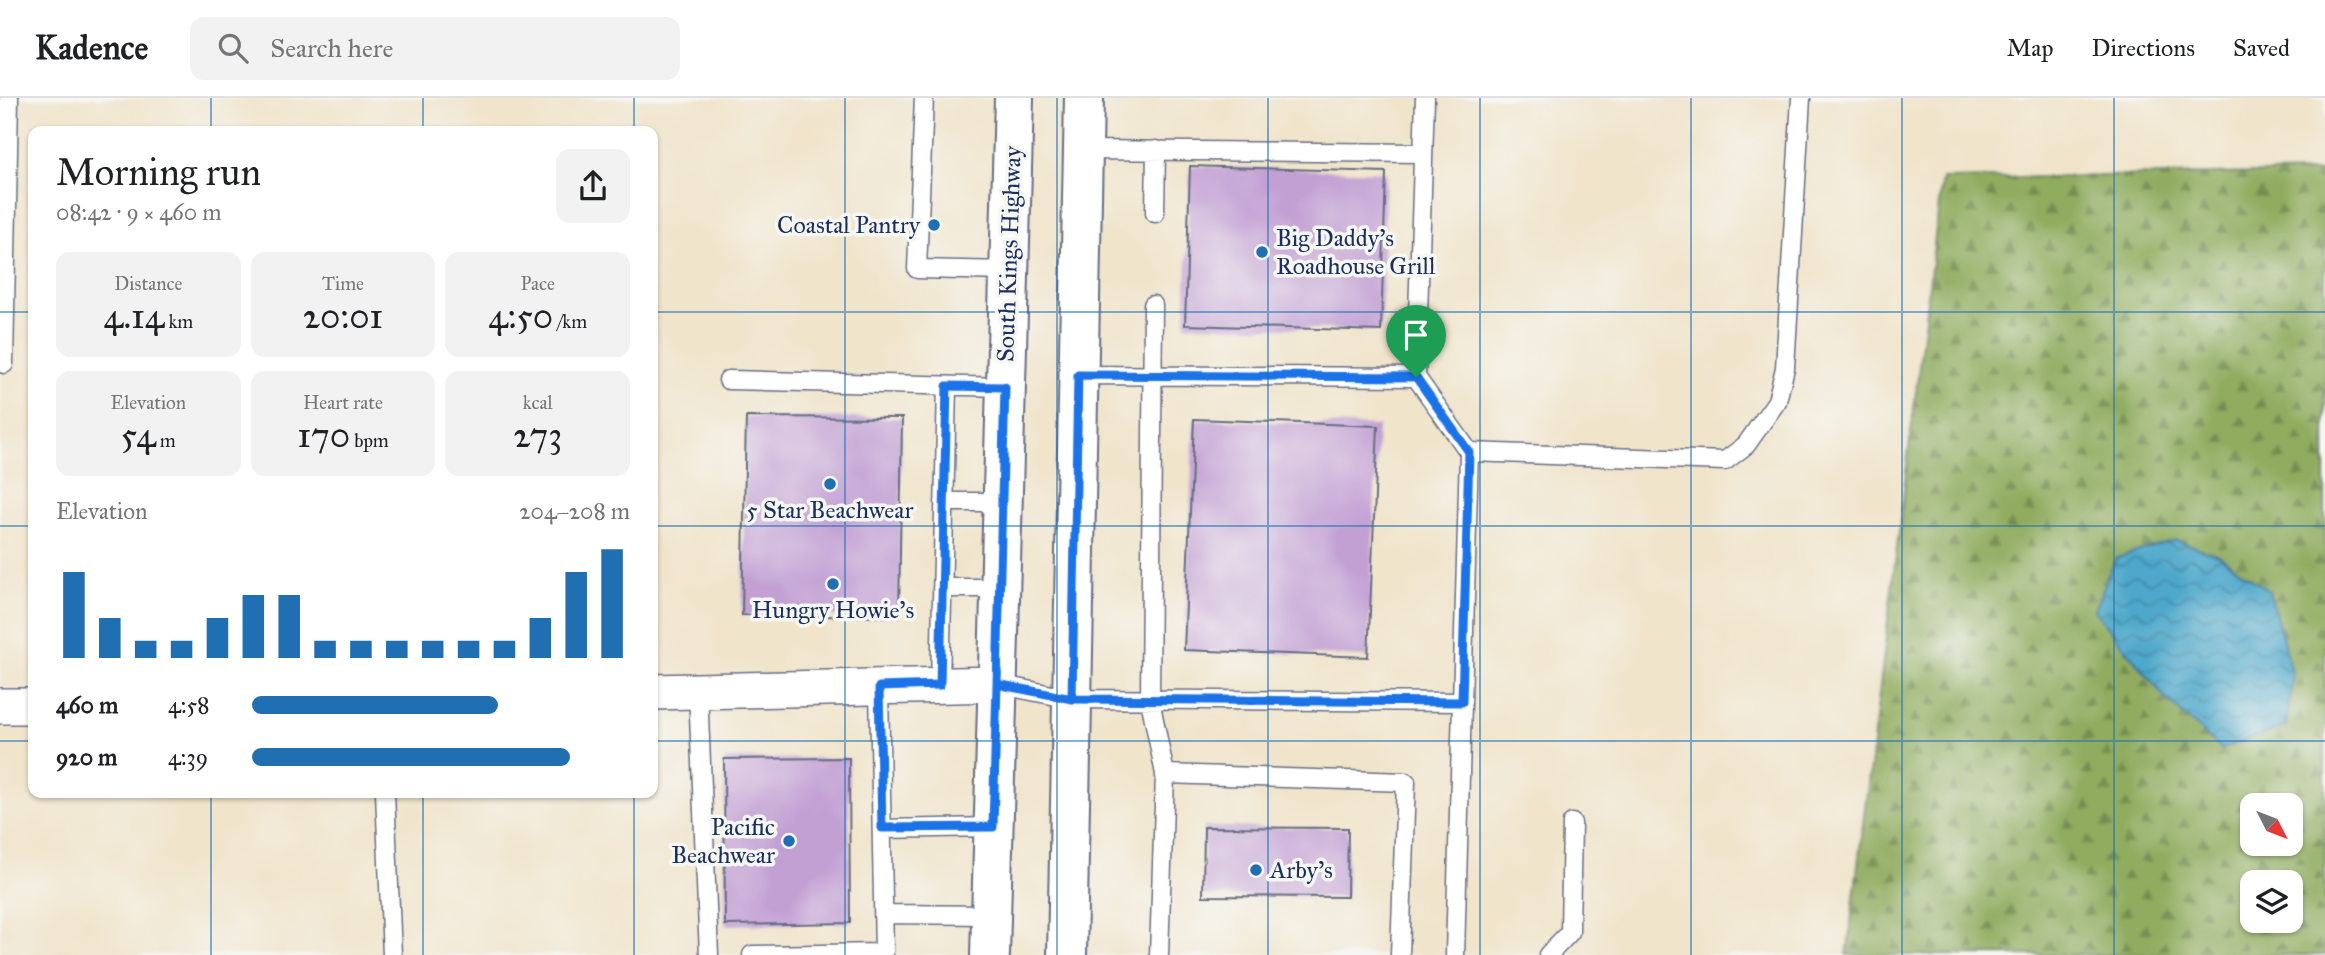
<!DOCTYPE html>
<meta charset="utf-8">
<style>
:root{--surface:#fff;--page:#f2f2f2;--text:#202124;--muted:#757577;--line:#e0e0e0;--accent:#1f6fb2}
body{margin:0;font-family:"IM FELL Great Primer",serif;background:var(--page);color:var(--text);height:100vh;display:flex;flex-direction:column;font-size:26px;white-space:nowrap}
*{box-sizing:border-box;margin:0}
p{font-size:23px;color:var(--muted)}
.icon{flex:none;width:38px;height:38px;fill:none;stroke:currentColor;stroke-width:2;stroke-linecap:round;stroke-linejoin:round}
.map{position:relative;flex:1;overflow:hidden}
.panel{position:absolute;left:28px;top:28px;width:630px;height:672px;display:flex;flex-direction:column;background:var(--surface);border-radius:14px;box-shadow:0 2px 5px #0004}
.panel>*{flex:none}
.needle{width:46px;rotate:132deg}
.controls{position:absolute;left:2240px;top:695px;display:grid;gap:14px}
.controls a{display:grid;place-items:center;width:63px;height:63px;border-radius:14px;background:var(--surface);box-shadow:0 2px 5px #0004;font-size:35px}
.pin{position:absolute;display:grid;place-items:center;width:60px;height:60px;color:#fff;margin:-72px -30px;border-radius:50% 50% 50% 0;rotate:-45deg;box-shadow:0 0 7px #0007}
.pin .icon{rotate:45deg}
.round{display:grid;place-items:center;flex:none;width:74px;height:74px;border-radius:14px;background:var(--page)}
.head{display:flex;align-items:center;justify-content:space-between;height:119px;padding:0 28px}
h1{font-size:38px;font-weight:600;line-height:52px}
.metrics{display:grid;grid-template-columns:repeat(3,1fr);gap:10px;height:119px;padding:7px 28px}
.metrics div{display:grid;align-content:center;border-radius:14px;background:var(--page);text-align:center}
.metrics b{font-size:35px;font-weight:600}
.metrics small{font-size:19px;font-weight:400}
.metrics p{font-size:19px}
.chart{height:196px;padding:14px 28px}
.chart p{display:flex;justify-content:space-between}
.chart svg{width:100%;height:126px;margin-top:7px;stroke:var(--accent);stroke-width:6}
ul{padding:0 28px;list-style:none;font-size:23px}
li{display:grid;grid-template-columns:112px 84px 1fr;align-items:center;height:52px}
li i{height:18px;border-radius:9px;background:var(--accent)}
header{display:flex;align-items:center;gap:42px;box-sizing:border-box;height:98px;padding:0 35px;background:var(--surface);border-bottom:2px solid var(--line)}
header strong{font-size:33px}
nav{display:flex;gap:38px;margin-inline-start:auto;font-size:24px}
.search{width:490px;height:63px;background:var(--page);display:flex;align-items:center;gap:18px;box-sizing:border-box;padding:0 24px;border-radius:14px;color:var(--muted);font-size:26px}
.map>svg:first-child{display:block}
.forest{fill:url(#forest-firs);stroke:#566e5e;stroke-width:2;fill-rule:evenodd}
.water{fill:url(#water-waves);stroke:#346c94;stroke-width:2}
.building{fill:#c2a0d4}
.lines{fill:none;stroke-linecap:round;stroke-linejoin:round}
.lane-casing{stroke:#666e84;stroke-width:21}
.street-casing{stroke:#666e84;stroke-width:38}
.primary-casing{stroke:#666e84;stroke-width:42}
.lane{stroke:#fff;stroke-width:18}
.street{stroke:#fff;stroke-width:35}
.primary{stroke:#fff;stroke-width:38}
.route-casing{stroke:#fff;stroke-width:14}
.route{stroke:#1a73e8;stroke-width:9}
.grid{fill:none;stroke:#1f6fb2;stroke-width:2;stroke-opacity:0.55}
.poi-dot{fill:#1f6fb2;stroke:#f6f6f2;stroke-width:2.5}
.labels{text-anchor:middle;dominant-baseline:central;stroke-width:7;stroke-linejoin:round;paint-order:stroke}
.poi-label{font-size:24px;fill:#1b2f5e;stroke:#f6f6f2;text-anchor:end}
.street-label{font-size:24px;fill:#1b2f5e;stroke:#f6f6f2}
</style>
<header>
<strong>Kadence</strong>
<div class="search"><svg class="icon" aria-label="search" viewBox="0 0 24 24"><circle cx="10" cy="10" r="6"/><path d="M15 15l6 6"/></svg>Search here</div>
<nav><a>Map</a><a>Directions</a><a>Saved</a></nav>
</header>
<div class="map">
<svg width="2325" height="857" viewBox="0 0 2325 857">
<defs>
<pattern id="forest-firs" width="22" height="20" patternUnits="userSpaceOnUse" patternTransform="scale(1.75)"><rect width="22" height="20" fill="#90ac5e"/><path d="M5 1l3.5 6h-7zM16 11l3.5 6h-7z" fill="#758c51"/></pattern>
<pattern id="water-waves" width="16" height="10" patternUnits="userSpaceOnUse" patternTransform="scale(1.75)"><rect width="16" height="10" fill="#4ea8cb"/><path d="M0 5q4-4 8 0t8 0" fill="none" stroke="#4089a8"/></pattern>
</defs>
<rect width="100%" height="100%" fill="#f6f6f2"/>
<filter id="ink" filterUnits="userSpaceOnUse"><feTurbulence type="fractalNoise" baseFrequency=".0143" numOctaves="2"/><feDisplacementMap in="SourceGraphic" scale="14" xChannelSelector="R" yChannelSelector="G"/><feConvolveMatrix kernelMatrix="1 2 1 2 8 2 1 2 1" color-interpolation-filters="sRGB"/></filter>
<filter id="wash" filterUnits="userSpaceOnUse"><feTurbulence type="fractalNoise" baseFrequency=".00686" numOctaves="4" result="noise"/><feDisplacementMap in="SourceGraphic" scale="28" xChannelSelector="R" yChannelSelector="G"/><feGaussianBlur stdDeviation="1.57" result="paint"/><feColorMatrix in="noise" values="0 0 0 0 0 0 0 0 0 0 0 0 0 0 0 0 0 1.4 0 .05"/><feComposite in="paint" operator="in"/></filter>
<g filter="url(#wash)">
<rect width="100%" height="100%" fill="#f0e4ca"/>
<path class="forest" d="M2325,74V857H1847L1942,81ZM2252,707H2291V746H2252ZM2252,784H2291V822H2252Z"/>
<path class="water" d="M2175,442L2219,457L2269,493L2293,577L2286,628L2221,651L2166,601L2094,512L2116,460Z"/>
<g id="blocks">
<path class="building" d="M1190,68L1386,74L1381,233L1185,227Z
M746,319L902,320L899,519L742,517Z
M1194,321L1378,328L1368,559L1184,552Z
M849,660L850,825L725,827L724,661Z
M1204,729L1348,730L1347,799L1203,798Z"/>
</g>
</g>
<g filter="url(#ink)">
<use href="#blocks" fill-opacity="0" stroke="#666e84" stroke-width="2"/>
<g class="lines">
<g class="lane-casing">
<path id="lane" d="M924,0L917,171L1009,173
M1083,52L1422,55
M1155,115L1156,52
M1153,207L1150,602L1165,676L1159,857
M4,266L9,0
M1078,277L1416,279L1425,0
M1416,279L1469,354L1725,363L1746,347L1777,303L1785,270L1801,0
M728,282L1005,289
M944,404H1002
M942,490H1000
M997,586L1072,601L1462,604
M940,587L947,288
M698,593L709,857
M1165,676L1406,684L1400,857
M385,695L392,857
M882,731L993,729
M884,816L991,817
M752,857L884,855L879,589
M1455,857L1469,354
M1548,857L1570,834L1572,725"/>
</g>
<g class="street-casing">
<path id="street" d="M653,594L997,586
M0,608H33"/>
</g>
<g class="primary-casing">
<path id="primary" d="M990,857L1014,0
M1067,857L1084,0"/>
</g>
<use href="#lane" class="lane"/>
<use href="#street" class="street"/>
<use href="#primary" class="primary"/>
</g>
</g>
<g class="lines" filter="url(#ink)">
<g class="route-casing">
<path id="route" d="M1416,279L1078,277L1072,601L997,586L1005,289L947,288L940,587L879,589L882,730L993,729L997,586L1072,601L1462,604L1469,354L1416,279"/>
</g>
<use href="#route" class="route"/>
</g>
<path class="grid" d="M211,0V33M423,0V33M634,0V33M845,0V857M1057,0V857M1268,0V857M1480,0V857M1691,0V857M1902,0V857M2114,0V857M0,214H33M653,214H2325M0,428H33M653,428H2325M0,643H33M653,643H2325M211,695V857M423,695V857M634,695V857"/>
<g class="poi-dot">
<circle cx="934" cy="127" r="7"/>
<circle cx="1262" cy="154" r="7"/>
<circle cx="830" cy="386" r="7"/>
<circle cx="833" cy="486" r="7"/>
<circle cx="789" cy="743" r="7"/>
<circle cx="1256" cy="772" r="7"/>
</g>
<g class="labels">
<g class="poi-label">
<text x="920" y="127">Coastal Pantry</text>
<text x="1276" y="140" text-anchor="start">Big Daddy's<tspan x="1276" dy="28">Roadhouse Grill</tspan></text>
<text x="830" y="412" text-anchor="middle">5 Star Beachwear</text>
<text x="833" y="512" text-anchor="middle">Hungry Howie's</text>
<text x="775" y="729">Pacific<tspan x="775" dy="28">Beachwear</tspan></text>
<text x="1270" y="772" text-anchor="start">Arby's</text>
</g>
<g class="street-label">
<text transform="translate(1009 156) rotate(-88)">South Kings Highway</text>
</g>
</g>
</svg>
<div class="controls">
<a><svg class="needle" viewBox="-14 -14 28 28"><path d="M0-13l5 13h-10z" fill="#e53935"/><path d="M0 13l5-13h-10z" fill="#757577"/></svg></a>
<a><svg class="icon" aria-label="layers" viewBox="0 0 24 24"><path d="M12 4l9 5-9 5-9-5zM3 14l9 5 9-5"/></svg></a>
</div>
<div class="pin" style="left:1416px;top:279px;background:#1e9e55"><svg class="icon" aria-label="arrive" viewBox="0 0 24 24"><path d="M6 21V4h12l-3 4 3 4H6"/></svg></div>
<section class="panel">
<div class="head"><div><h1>Morning run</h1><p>08:42 · 9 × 460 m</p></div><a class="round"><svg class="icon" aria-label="share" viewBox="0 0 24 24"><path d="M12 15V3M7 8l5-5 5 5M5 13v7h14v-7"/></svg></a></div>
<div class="metrics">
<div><p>Distance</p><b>4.14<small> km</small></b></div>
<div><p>Time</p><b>20:01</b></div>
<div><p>Pace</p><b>4:50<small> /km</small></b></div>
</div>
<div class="metrics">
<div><p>Elevation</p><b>54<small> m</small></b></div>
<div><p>Heart rate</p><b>170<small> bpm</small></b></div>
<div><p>kcal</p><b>273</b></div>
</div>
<div class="chart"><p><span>Elevation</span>204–208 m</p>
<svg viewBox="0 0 160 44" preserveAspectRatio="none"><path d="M5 44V14M15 44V30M25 44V38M35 44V38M45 44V30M55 44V22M65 44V22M75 44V38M85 44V38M95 44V38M105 44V38M115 44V38M125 44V38M135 44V30M145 44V14M155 44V6"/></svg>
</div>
<ul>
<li><b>460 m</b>4:58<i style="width:65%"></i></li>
<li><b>920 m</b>4:39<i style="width:84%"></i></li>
</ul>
</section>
</div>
